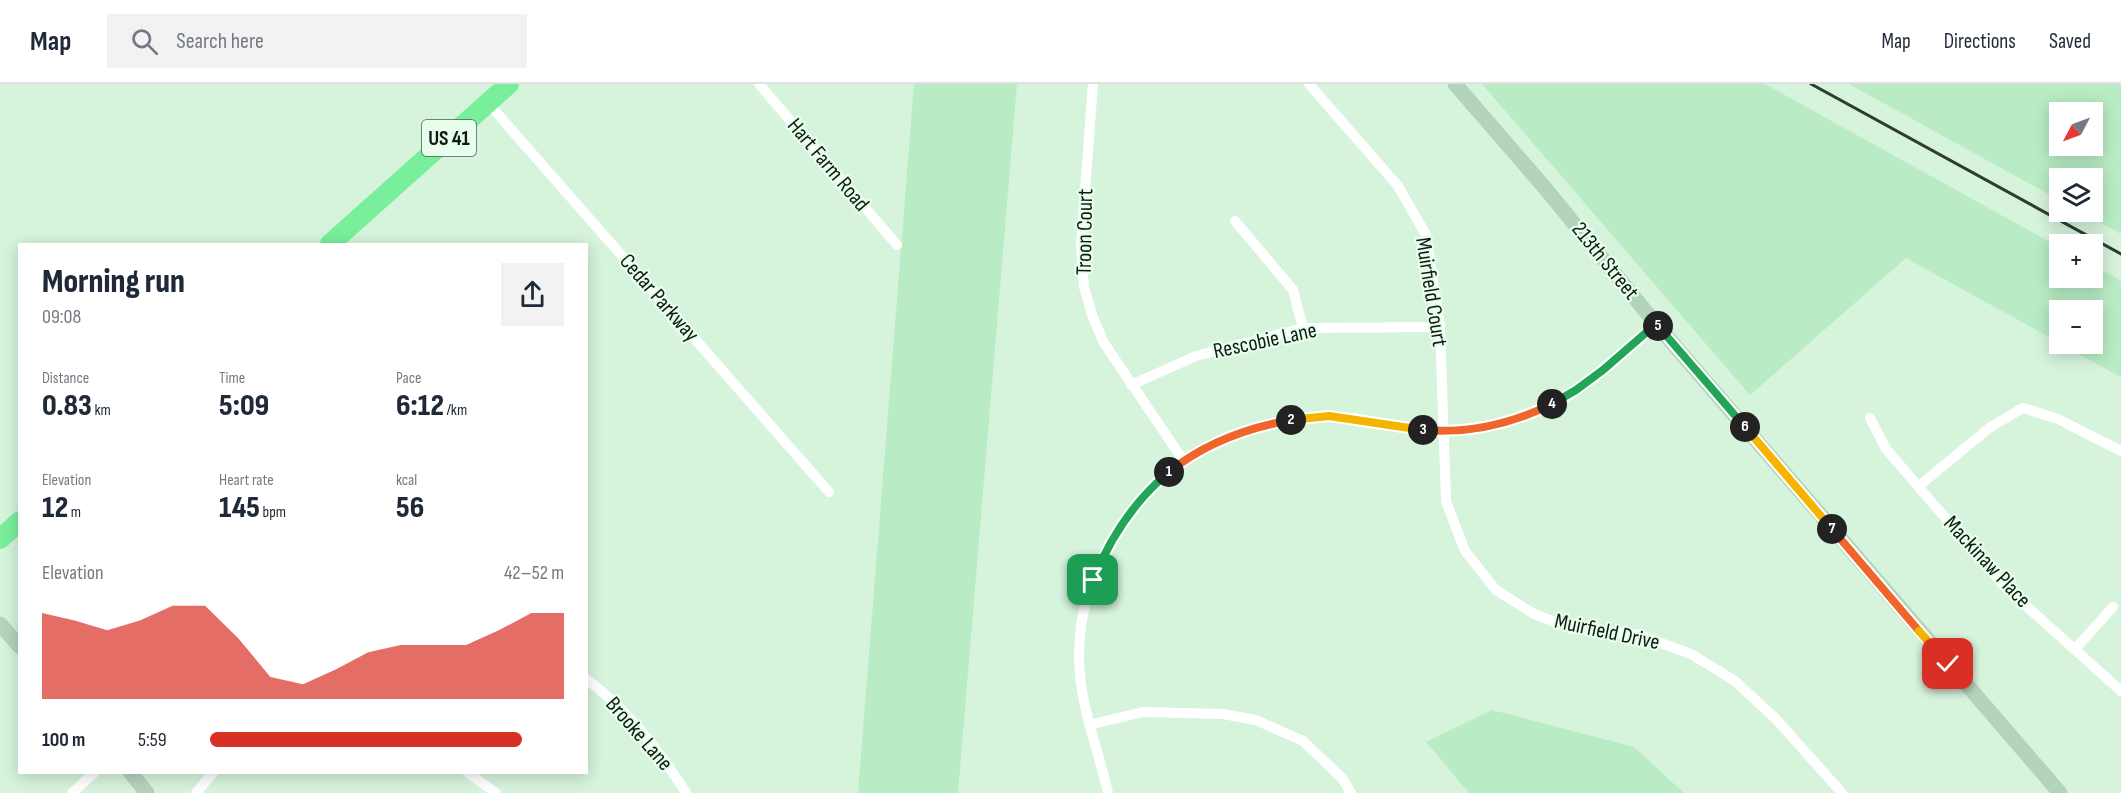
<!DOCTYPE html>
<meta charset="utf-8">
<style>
:root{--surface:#fff;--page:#f2f2f3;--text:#1f2937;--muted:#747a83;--line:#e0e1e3;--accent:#d93025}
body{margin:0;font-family:"Sofia Sans Condensed",sans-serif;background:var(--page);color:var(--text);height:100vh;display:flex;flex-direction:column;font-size:22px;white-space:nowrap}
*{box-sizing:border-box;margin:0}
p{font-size:20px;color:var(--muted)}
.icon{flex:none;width:33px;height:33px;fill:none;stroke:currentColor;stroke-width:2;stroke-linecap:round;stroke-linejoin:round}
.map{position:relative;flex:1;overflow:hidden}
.side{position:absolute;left:18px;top:159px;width:570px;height:531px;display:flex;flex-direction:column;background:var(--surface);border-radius:0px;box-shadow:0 3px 15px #0003}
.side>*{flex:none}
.needle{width:39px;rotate:229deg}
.buttons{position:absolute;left:2049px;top:18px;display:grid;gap:12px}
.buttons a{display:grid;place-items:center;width:54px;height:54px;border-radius:0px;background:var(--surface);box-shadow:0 3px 15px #0003;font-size:30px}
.pin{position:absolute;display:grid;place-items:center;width:51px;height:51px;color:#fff;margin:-26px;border-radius:12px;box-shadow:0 3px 9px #0006}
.km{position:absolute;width:30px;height:30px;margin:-15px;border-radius:50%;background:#222;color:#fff;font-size:16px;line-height:30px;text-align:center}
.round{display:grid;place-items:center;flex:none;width:63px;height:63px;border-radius:0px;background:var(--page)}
.summary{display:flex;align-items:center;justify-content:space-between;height:102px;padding:0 24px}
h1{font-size:33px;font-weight:800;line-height:45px}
.figures{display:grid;grid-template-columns:repeat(3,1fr);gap:9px;height:102px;padding:6px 24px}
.figures div{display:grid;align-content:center}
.figures b{font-size:30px;font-weight:800}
.figures small{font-size:16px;font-weight:400}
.figures p{font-size:16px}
.chart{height:168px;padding:12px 24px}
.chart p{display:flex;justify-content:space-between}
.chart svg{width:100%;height:108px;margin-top:6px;fill:var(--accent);opacity:.7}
ul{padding:0 24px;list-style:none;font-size:20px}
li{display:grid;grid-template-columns:96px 72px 1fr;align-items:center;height:45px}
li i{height:15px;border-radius:8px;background:var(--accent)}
header{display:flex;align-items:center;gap:36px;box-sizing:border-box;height:84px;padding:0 30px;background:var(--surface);border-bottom:2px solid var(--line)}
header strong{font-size:28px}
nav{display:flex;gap:33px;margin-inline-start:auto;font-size:21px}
.search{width:420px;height:54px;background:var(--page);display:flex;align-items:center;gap:15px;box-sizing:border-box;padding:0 21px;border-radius:0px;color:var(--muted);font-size:22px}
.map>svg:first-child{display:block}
.green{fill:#b9ecc4;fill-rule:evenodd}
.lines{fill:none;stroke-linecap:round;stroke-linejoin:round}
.street{stroke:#fff;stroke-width:10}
.secondary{stroke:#b4d3bd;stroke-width:15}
.highway{stroke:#79ee9b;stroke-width:20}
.rail{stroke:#2f3c31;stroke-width:3}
.split-1-casing{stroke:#fff;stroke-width:12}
.split-2-casing{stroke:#fff;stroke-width:12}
.split-3-casing{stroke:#fff;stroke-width:12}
.split-4-casing{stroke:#fff;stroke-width:12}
.split-5-casing{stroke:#fff;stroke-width:12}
.split-6-casing{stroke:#fff;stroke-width:12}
.split-7-casing{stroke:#fff;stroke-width:12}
.split-8-casing{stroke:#fff;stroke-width:12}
.split-9-casing{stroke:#fff;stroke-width:12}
.split-1{stroke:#22a559;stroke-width:8}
.split-2{stroke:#f0652b;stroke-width:8}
.split-3{stroke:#f5b400;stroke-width:8}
.split-4{stroke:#f0652b;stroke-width:8}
.split-5{stroke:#22a559;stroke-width:8}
.split-6{stroke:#22a559;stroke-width:8}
.split-7{stroke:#f5b400;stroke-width:8}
.split-8{stroke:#f0652b;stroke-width:8}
.split-9{stroke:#f5b400;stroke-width:8}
.labels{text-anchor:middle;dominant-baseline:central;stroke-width:4.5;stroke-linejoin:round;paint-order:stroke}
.shield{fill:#e7feec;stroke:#505e53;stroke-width:1.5}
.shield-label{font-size:21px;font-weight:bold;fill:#101a12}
.street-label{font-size:22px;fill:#101a12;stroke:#e7feec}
</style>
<header>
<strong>Map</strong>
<div class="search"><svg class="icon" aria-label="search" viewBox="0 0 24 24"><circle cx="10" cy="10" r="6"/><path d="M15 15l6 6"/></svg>Search here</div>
<nav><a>Map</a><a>Directions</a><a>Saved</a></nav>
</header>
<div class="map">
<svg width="2121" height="709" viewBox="0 0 2121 709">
<rect width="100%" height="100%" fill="#d6f3dc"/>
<path class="green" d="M914,0H1017L958,709H858Z
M1482,0H1765L2059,163L2060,194H2092L2093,181L2121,197V293L2060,260H2092V226H2060V259L1906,174L1750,311Z
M1849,0H2119L2121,2V150L2080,128H2092V94H2060L2059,116ZM2060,28H2092V62H2060Z
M1492,626L1634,663L1684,709H1469L1426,658Z"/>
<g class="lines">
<path class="street" d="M759,0L897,161
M1093,0L1081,160L1084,203L1092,231L1104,259L1183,376
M1309,0L1398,102L1426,151L1440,243L1446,417L1465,467L1496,506L1534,530L1573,545L1639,551L1691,570L1735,597L1776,635L1842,709
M488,19L829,408
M1235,137L1293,206L1303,244
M1131,301L1196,272L1303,244L1440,243
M1870,334L1886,365L2004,502L2121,607
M1919,402L1989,344L2023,324L2058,335L2121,367
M2075,565L2113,523
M586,595C627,625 660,667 686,709
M1089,641L1143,628L1223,630L1256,636L1303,657L1342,694L1351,709
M467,688L496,709
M72,709L95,688
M196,709L214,688
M1108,709C1098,663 1079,620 1079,572C1079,483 1137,396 1216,358C1251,341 1289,335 1326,333C1351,331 1374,339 1398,343C1432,349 1468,349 1501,340C1568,322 1605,282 1656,240"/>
<path class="secondary" d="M1455,0L1545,104L1656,240L2060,709
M0,540L20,563
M130,688L147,709"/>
<path class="highway" d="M330,160L509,0
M0,455L20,437"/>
<path class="rail" d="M1811,0L2121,170"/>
</g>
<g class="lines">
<g class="split-1-casing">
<path id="split-1" d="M1093,496C1110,454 1134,417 1169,388"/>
</g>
<g class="split-2-casing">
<path id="split-2" d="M1169,388C1205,359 1246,344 1291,336"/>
</g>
<g class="split-3-casing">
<path id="split-3" d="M1291,336L1329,332L1423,346"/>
</g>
<g class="split-4-casing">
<path id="split-4" d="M1423,346C1469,350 1511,340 1552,320"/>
</g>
<g class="split-5-casing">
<path id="split-5" d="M1552,320L1576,306L1603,286L1656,240L1658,242"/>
</g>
<g class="split-6-casing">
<path id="split-6" d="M1658,242L1745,343"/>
</g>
<g class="split-7-casing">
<path id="split-7" d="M1745,343L1832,445"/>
</g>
<g class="split-8-casing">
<path id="split-8" d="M1832,445L1919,547"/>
</g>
<g class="split-9-casing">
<path id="split-9" d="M1919,547L1948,580"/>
</g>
<use href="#split-1" class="split-1"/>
<use href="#split-2" class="split-2"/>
<use href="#split-3" class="split-3"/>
<use href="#split-4" class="split-4"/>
<use href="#split-5" class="split-5"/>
<use href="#split-6" class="split-6"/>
<use href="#split-7" class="split-7"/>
<use href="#split-8" class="split-8"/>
<use href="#split-9" class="split-9"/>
</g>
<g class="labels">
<rect class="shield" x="422" y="36" width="54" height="36" rx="4.5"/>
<g class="shield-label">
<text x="449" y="54">US 41</text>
</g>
<g class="street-label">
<text transform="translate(828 81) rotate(50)">Hart Farm Road</text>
<text transform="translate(1085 148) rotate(-89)">Troon Court</text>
<text transform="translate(1605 177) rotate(51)">213th Street</text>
<text transform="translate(1431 208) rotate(81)">Muirfield Court</text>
<text transform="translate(659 214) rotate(49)">Cedar Parkway</text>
<text transform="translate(1265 257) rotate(-12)">Rescobie Lane</text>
<text transform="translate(1987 478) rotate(47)">Mackinaw Place</text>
<text transform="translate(1607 548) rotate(12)">Muirfield Drive</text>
<text transform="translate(639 650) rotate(49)">Brooke Lane</text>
</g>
</g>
</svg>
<div class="buttons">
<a><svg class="needle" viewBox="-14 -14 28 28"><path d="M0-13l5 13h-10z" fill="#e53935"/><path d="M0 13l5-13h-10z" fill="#747a83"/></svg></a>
<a><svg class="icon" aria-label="layers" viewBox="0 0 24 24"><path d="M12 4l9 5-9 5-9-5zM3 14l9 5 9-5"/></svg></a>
<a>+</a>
<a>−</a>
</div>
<div class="pin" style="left:1093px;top:496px;background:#1e9e55"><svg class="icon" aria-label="arrive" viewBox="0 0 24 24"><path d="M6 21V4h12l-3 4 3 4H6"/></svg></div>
<div class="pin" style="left:1948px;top:580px;background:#d93025"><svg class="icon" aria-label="check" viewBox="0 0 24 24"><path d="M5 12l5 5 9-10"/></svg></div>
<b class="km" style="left:1169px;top:388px">1</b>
<b class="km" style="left:1291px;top:336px">2</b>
<b class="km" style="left:1423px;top:346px">3</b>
<b class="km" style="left:1552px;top:320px">4</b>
<b class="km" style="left:1658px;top:242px">5</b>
<b class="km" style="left:1745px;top:343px">6</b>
<b class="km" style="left:1832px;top:445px">7</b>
<section class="side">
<div class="summary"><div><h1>Morning run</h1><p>09:08</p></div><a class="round"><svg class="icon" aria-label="share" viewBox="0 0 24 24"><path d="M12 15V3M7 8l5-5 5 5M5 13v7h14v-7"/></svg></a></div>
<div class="figures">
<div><p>Distance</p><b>0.83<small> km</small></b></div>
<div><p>Time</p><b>5:09</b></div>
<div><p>Pace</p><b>6:12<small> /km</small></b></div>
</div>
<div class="figures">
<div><p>Elevation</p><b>12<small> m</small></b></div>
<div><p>Heart rate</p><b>145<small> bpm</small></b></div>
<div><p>kcal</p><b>56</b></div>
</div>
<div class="chart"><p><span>Elevation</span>42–52 m</p>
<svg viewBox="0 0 160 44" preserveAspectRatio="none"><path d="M0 44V9L10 12L20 16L30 12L40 6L50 6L60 19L70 35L80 38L90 32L100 25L110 22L120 22L130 22L140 16L150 9L160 9V44z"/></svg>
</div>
<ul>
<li><b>100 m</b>5:59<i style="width:88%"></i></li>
</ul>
</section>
</div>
